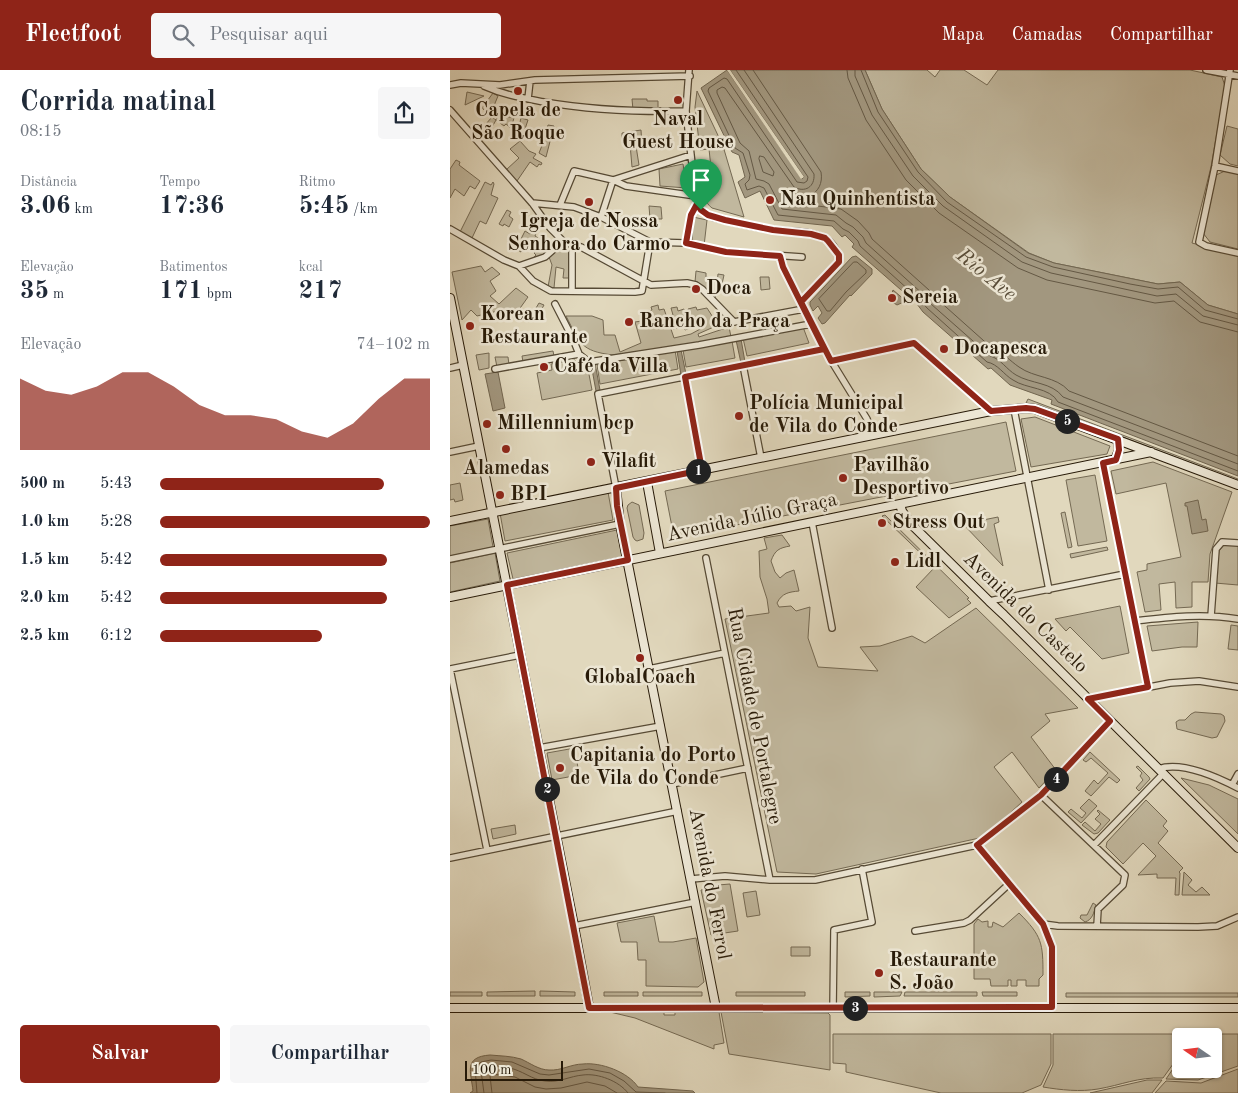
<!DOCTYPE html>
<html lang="pt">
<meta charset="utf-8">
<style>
:root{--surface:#fff;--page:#f6f6f7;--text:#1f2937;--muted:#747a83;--accent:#8f2418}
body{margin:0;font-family:"Old Standard TT",serif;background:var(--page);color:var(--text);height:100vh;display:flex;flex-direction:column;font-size:19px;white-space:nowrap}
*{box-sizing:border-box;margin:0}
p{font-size:16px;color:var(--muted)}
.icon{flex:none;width:28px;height:28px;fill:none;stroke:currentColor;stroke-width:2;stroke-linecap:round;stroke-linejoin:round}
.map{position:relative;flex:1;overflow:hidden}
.drawer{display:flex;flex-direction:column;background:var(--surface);width:450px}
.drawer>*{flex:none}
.needle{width:32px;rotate:284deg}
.tools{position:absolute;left:722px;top:958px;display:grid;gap:10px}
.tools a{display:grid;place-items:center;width:50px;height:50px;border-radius:5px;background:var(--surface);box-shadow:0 1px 4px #0004;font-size:25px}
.scale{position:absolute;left:15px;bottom:12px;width:98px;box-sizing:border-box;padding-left:5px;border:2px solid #271a08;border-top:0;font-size:14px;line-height:18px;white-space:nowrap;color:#271a08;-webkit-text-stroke:4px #ece6d4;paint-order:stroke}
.pin{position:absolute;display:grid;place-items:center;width:42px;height:42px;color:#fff;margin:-51px -21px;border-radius:50% 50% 50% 0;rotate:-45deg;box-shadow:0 0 5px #0007}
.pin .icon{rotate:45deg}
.km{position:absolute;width:25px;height:25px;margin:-12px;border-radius:50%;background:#222;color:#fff;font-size:14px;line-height:25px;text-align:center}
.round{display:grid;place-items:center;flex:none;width:52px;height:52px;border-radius:5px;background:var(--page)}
.summary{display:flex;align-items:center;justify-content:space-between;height:85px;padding:0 20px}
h1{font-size:28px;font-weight:700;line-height:38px}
.figures{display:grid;grid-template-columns:repeat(3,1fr);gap:8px;height:85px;padding:5px 20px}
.figures div{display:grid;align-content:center}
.figures b{font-size:25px;font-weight:700}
.figures small{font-size:14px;font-weight:400}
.figures p{font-size:14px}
.chart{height:140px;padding:10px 20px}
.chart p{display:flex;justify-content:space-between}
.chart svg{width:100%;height:90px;margin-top:5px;fill:var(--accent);opacity:.7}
.action{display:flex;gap:10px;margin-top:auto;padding:10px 20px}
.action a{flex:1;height:58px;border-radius:5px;background:var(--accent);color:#fff;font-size:20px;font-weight:700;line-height:58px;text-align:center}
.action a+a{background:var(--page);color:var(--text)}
ul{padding:0 20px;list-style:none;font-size:16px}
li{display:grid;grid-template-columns:80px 60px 1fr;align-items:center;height:38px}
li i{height:12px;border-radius:6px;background:var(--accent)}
header{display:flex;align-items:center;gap:30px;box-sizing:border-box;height:70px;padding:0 25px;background:var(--accent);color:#fff}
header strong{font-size:24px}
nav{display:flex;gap:28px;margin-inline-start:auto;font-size:18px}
.search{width:350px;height:45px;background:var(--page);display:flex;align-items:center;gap:12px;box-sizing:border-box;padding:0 18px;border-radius:5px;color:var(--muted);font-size:19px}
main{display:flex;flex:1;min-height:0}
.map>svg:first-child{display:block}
.green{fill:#c1b89e;stroke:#746953}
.water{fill:#a2977f;stroke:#71654f}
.pier{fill:#e1d8bd}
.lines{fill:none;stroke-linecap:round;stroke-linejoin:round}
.shore{stroke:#645844;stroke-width:1}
.street-casing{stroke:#564a35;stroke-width:8}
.secondary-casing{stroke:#271a08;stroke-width:10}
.street{stroke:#ece6d4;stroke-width:5.5}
.secondary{stroke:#ece6d4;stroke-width:8}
.route-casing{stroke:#fff;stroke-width:10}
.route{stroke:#8f2418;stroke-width:6}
.poi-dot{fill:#8f2418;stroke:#ece6d4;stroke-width:2}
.labels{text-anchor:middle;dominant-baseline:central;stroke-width:5;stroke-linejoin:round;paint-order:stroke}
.poi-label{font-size:20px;font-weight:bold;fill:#271a08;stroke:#ece6d4;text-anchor:start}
.street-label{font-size:20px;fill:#271a08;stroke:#ece6d4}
.water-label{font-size:21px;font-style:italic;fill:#584c38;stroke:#ece6d4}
</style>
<header>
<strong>Fleetfoot</strong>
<div class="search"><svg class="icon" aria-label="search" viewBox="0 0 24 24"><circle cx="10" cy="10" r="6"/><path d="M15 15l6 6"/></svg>Pesquisar aqui</div>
<nav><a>Mapa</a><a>Camadas</a><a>Compartilhar</a></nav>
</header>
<main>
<section class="drawer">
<div class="summary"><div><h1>Corrida matinal</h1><p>08:15</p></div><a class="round"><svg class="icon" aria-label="share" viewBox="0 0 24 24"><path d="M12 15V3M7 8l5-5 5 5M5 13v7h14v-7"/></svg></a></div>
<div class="figures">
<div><p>Distância</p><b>3.06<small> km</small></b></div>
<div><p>Tempo</p><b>17:36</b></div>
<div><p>Ritmo</p><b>5:45<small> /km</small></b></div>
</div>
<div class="figures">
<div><p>Elevação</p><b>35<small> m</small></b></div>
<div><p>Batimentos</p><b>171<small> bpm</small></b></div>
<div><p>kcal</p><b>217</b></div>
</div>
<div class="chart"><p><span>Elevação</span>74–102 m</p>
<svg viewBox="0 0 160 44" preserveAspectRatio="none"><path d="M0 44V9L10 15L20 17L30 13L40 6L50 6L60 13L70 22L80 27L90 27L100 29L110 35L120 38L130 31L140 19L150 9L160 9V44z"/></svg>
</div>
<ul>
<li><b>500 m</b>5:43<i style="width:83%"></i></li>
<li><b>1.0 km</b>5:28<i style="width:100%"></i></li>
<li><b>1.5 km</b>5:42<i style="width:84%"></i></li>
<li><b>2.0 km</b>5:42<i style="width:84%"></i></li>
<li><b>2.5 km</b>6:12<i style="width:60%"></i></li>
</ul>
<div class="action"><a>Salvar</a><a>Compartilhar</a></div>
</section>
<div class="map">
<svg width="788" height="1023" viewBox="0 0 788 1023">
<rect width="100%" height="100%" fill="#e1d8bd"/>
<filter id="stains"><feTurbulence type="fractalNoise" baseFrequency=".004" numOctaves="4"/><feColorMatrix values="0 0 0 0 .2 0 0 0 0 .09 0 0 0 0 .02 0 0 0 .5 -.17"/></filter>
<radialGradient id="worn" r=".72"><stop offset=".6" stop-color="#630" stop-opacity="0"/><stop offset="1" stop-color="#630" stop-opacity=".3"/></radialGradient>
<path class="green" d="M415,0H477L485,7L490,0H514L537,15L548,0H740L772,7L775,16L761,97L742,173L788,185V244L758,235L730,212L708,214L604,193L579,183L500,127L471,99L432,39Z
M247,21L273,76L294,147L262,138C258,135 256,132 255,127L264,126L259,79L250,80L245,37Z
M17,22L34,26L15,35Z
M43,23L48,26L43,38H39L40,45L32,38Z
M182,29H197V31H208V40H183Z
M48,45L64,48L61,58L56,54L54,56L46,50L41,59L35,55L42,47L46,50Z
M71,48L78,50L74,62L81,64L78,71L73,67L71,69L67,64Z
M98,55L104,56L96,87L89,83L93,73Z
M777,56L788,59V96L780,94L770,85Z
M191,60L192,75L186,76L189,95L182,97L180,74L172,73V63Z
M70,71L79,81L86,84L83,88L92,93L91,95L89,94L87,97L80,92L67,111L56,100L69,88L60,79Z
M6,90L10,92L9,95L30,111L25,119L20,116L14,126L5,119L0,128V99Z
M233,94L237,118L210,116L209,99Z
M775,101L788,104V179L760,172L753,163L766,105Z
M35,112L41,115L43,112L44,114L41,125L48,128L36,154L30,151L22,168L10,162Z
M199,136L211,137L212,149H200Z
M57,140L61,142L59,146L63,149L59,157L54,154L53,156L49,154Z
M243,147L257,150L254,176L242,172Z
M90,150L93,154L88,158L85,166L88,168L82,176L76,173L71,182L66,179L75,161L80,164L85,155Z
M92,173L100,182L86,190L83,188L86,185L84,183Z
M114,176L120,183V208H113L114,199L106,197L104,218L98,217L102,195L99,187Z
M31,196L35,202L42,197L50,204L40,211L46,221L40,226L49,234L66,218L78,227L68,241L60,238L27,246L21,240L12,250L2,202Z
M246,201L256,203V207L262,208L261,212L267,213L268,204L274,205L272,214L267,213L265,228L253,216L245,212Z
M310,207H319L320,219L311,220Z
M89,233L94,235L85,251L75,246L78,241L83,243Z
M208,235L209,240L214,239L224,268L241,264L254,257L252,254L243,258L238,239L246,237L247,240L257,238L266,252L275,248L277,251L248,264L249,267L279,257L281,267L257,272L163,285C130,281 130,273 116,246H142L153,250L154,265H165L170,282L191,273L185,252L198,250L196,242L202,240L201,237Z
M227,237L228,241L234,239L240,258L235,260L233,257L223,259L219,246L223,245L221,238Z
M353,257L359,273L297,286L293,268Z
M282,271L285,288L236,297L233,280Z
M225,280L228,299L150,314L147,295Z
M103,281L104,286L73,292L72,286Z
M39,283V298L29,300L26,285Z
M45,287H58L59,295L47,297Z
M125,290L127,296L137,294L142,320L92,330L87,303L102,300L101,294Z
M578,329L788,409V411L589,335L576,333Z
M585,347L660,376L657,384L581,397L571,349Z
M556,352L566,401L224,467L215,421Z
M703,392L782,422L760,484L758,512H742V537L726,538L725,512L709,514L711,540L695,542L687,502L697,500V494L731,487L716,413L666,424L661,401Z
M645,405L657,471L628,476L616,410Z
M10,413L13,430L5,432L4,429L0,430V415Z
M158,422L163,450L55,471L50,443Z
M182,432L189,435L194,463L193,469L187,471L185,470L183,467L177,438L178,435Z
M615,442L622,477L618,478L611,443Z
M435,445L519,528L517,529L521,533L499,548L466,517L485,497L432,446Z
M548,447L549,452L544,454L553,496L513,454Z
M38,449L43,477L0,486V456Z
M167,460L172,487L63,509L57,483Z
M332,465L340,476C329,478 325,480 321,491L325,502L330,508L336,503L344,500L349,521C339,522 332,523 327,533L329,537L341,536L346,541L360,537L358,568L368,597L428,601L410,577L430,576L462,566L475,573L526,538L628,638L595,644L600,651L581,667L606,700L589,718L562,682L544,697L572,732L534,767L366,804L327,802L275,549L319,543L317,529L310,507L309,481L317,479L314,468Z
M774,475H788V515L765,513L769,481Z
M657,477L658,480L621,488L620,484Z
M45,483L50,511L0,522V493Z
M670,536L679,583L652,589L620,557L616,561L605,549Z
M748,552L747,577H732L702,581L697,556Z
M781,555L788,556V580L778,579Z
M745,642L771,644L774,646L775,651L767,667L762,668L727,659L726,652L729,650H735L741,644Z
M125,678L129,705L102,710L97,683Z
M640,682L670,710L667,713L659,707L641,726L635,721L644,710L648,714L658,703L641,688L636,692L633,690Z
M688,696L699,707L700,709L689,721L686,718L693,710L690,706L692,703L686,697Z
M731,708L759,715L788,729V764Z
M639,729L647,736L631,753L618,742L621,739L632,748L636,743L630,738Z
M696,730L717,751L713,756L718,761L708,773L733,798L729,802L730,803L729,825H725L726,808H707V804L688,805L706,786L693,773L673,794L656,777L657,772Z
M648,740L660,750L648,763L644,764L632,755L635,752L645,761L651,754L645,749L650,744L647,741Z
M65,755L66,764L43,769L41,759Z
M734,802L742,810L738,815L746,822L752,817L760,825H732Z
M280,814L288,861L261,865L251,820L268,817V815Z
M306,821L310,845L297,847L293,823Z
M643,833L646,835C644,843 642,850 635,852L630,848L631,845H637Z
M569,843C592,866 593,873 593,905L589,909V916H576V910H567V916H561V910H558V916H541L540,909H524V854L528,849L532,852L538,851V857H542L543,852L553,857Z
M204,846L209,872H223L246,868L254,912L248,917L196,916V890H188L187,872H171L167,853Z
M341,877H360V886H341Z
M85,921V926H37V922Z
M90,921L125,922V926H90Z
M0,922H32V926H0Z
M154,922H188V926H154Z
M193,922H252V926H193Z
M286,922H355V926H286Z
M395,922H420V926L395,927Z
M424,922H452L450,926L424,927Z
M455,922H527V926H454Z
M532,922H567V926H533Z
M616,923H788V927H616Z
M160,942H214V945H225V942H269L274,973L264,975V979L185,948Z
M271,942L378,943L380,945V1000L279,984Z
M383,964H601V994L591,1015L572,1023H491L396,1002V994L383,993Z
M603,964H744L745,965L744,966H731V983L713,1008C687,1007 672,1015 648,1019C630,1022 611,1020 593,1017L603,995Z
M748,964H788V996L748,1010L716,1009L731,987V999H764V966H747Z
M788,999V1023H705L716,1011L751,1013Z
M697,1010H712L702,1023H640Z"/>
<path class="water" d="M277,0L352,109L354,107L280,0H415L432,39L471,99L500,127L578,183L604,193L708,214L730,212L758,235L788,244V406L601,334L602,330L560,315L541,298L538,299L473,242L467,234L402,177L404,174L395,165L392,167L382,156L324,150L310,121L295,128L288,112L295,107L289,85L282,82L251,18Z
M406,186L422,199V204L401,226L400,225L375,253L372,254L368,248L372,243L368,236L363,241L360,235V232L402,187Z
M443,220L456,231L447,235L436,228L442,223Z
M291,269L295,292L291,293L286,270Z
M231,280L236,304L231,305L227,281Z
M145,293L150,320L146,321L141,294Z
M48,302L55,338L43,341L35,304Z
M748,430L752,450L756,449L758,461L742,464L737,436H735V433Z
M40,985C51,986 61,986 71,989C80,993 89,1000 99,1000C111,1001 121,994 133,994C151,992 178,1002 188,1017L243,1021L245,1023H20L23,1021C21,1002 13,987 40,985Z"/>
<path class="pier" d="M277,0H280L354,107L351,109Z"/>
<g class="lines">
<path class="shore" d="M286,0L358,107L357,111L354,113L347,112L277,9L274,8L259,18L258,21L285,78L293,83L300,105L299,110L295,114L297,120L309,116L314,118L328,145L384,151L393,159L399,162L408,171L410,176L470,230L477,238L537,292C548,294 554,305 563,310C576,319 600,317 608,332L788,401
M294,0L364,104C365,117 355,123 344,117L275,18L272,17L267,20V23L290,73L299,81L306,109L314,111L319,114L332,139L386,145L396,153L403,157L413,167L416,173L474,225L481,234L540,286C551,289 556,299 566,305C581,314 602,312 613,327L788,394
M303,0L371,102C375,125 351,135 335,119H333L332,122L337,132L391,139L408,151L419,163L422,169L479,220L487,229L543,279C554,283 560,291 569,297C584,308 606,306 619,321L788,386
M397,0L398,8L416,50L456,110L489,143L568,198L597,210L705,233L724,231L750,252L788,262
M405,0V6L422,45L463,106L493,136L572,192L601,203L679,220L707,226L726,224L753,246L788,255
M411,0L428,42L468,102L497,132L576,187L603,197L680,214L708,219L728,217L755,240L788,249
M310,86L314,87L324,102L323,106L313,102L309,89Z
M404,192H407L416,200V203L396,222L380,241H377L369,229Z
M27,1023L25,998L31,992L41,990L62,992L90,1004L99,1005L139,999L160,1003L174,1011L186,1022L215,1023
M34,1023L31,1001C37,994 50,996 59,998C72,1000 82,1010 95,1011C109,1013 120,1006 133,1005C148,1003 169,1011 178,1023
M42,1023L40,1006L42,1004L65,1007L85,1017L96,1019L111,1018L137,1012L155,1016L167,1023"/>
<g class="street-casing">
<path id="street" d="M239,0L236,41L246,129C248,138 254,143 262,147C282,152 302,157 323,160C340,162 361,160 376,169C383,173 390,184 389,192L351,232
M756,0L788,6
M780,0L765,96L749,172L756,176L788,183
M0,15L11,13L50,15L85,10L240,6
M34,16C54,25 73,28 94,32C141,40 188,42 236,41
M78,29L80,11
M0,40L82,133L100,158L113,171L131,177L201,215L237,213L246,215L252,219L284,252L354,239
M241,85L163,110L176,116L246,126
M765,96L788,101
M82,133L124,137L151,147L200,172L236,173L276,182L352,187
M110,135L124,101L163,110L151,147
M0,159L54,190L69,196
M236,173L241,145L247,134
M122,175V221
M330,186L333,197L374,279L417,349L422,366
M69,196L83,211L101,221L185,222L192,221L200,172
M69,196L95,187L113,171
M105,234L123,269L129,284
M381,291L464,273L541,341
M293,295L311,388
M0,298L13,295
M45,299L129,284L139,292L249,275L361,254
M235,307L252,400
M564,339L599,520
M0,382L29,376
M653,393L698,617
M166,418L148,324L374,279
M362,452L382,558
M256,488L320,810
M0,489L170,454
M539,531L675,504
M761,546L766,479L772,472L788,473
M684,551C719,547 753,543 788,549
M0,599L37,780
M0,599L70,585
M199,599L275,583
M638,629L720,613L749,611L788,617
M89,678L211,656
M708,699C731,691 767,707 788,718
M222,714L298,698
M782,715L788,704
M591,725L675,805L673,815L648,839L647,856
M527,775L593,854L602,877V937
M644,775L713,704
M0,788L228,741
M241,809L275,806L320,810H365L527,775L591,725L660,651
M593,854L608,856L748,857L767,856L788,847
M124,856L246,832
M465,861L514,853L520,850L559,814
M383,938L384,860L422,852L412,799"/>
</g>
<g class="secondary-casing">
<path id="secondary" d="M0,228L124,856L139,937
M665,390L669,380L668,369
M197,412L210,483
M166,418L170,454L266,938
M450,434L452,441L461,454L539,531L554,545L788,778
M0,451L541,341L576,338L585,339L788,415
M0,527L701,382
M0,938H788"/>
</g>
<use href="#street" class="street"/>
<use href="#secondary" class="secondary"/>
</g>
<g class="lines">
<g class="route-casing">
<path id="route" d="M251,140L247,134L241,145L236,173L276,182L330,186L333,197L374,279L235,307L252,400L166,418L167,436L178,490L57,515L139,938L602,937V877L593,854L527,775L591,725L660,651L638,629L698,617L653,393L666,390L669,380L668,369L585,339L576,338L541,341L464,273L381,291L351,232L389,192V185L378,171L375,168L361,164L323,160L275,150L258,145L251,140"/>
</g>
<use href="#route" class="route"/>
</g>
<g class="poi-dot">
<circle cx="68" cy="21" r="5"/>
<circle cx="228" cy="30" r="5"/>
<circle cx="320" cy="130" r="5"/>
<circle cx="139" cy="132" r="5"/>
<circle cx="246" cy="219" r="5"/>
<circle cx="442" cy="228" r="5"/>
<circle cx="179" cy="252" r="5"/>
<circle cx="20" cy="256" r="5"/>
<circle cx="494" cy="279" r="5"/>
<circle cx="94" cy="297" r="5"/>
<circle cx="289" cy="346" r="5"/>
<circle cx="37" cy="354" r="5"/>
<circle cx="56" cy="379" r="5"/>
<circle cx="141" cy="392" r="5"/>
<circle cx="393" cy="408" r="5"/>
<circle cx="50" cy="425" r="5"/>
<circle cx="432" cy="453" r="5"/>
<circle cx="445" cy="492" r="5"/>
<circle cx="190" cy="588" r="5"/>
<circle cx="110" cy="698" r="5"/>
<circle cx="429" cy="903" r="5"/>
</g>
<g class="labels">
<g class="poi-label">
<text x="68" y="41" text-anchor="middle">Capela de<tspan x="68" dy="23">São Roque</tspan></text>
<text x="228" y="50" text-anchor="middle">Naval<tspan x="228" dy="23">Guest House</tspan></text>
<text x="330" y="130">Nau Quinhentista</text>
<text x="139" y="152" text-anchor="middle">Igreja de Nossa<tspan x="139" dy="23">Senhora do Carmo</tspan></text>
<text x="256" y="219">Doca</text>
<text x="452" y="228">Sereia</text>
<text x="30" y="245">Korean<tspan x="30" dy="23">Restaurante</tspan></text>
<text x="189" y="252">Rancho da Praça</text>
<text x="504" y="279">Docapesca</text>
<text x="104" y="297">Café da Villa</text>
<text x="299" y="334">Polícia Municipal<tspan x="299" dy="23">de Vila do Conde</tspan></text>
<text x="47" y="354">Millennium bcp</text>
<text x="151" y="392">Vilafit</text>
<text x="403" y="396">Pavilhão<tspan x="403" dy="23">Desportivo</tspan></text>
<text x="56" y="399" text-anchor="middle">Alamedas</text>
<text x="60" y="425">BPI</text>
<text x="442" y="453">Stress Out</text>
<text x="455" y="492">Lidl</text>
<text x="190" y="608" text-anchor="middle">GlobalCoach</text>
<text x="120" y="686">Capitania do Porto<tspan x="120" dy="23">de Vila do Conde</tspan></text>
<text x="439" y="891">Restaurante<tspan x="439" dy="23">S. João</tspan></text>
</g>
<g class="street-label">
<text transform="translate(302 448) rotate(-12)">Avenida Júlio Graça</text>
<text transform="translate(575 543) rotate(44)">Avenida do Castelo</text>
<text transform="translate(304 646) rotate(79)">Rua Cidade de Portalegre</text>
<text transform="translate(259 814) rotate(79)">Avenida do Ferrol</text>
</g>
<g class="water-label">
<text transform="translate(536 205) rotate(39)">Rio Ave</text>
</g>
</g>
<rect width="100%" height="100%" filter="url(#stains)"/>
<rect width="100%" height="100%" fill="url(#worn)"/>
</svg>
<div class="tools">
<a><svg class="needle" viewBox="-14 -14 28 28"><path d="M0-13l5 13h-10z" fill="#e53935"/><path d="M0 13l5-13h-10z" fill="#747a83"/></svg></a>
</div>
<div class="scale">100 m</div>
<div class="pin" style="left:251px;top:140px;background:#1e9e55"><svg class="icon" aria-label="arrive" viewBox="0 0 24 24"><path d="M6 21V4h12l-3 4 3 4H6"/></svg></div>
<b class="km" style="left:248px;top:401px">1</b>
<b class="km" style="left:97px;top:719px">2</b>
<b class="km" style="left:405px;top:938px">3</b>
<b class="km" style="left:606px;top:709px">4</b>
<b class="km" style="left:617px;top:351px">5</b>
</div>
</main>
